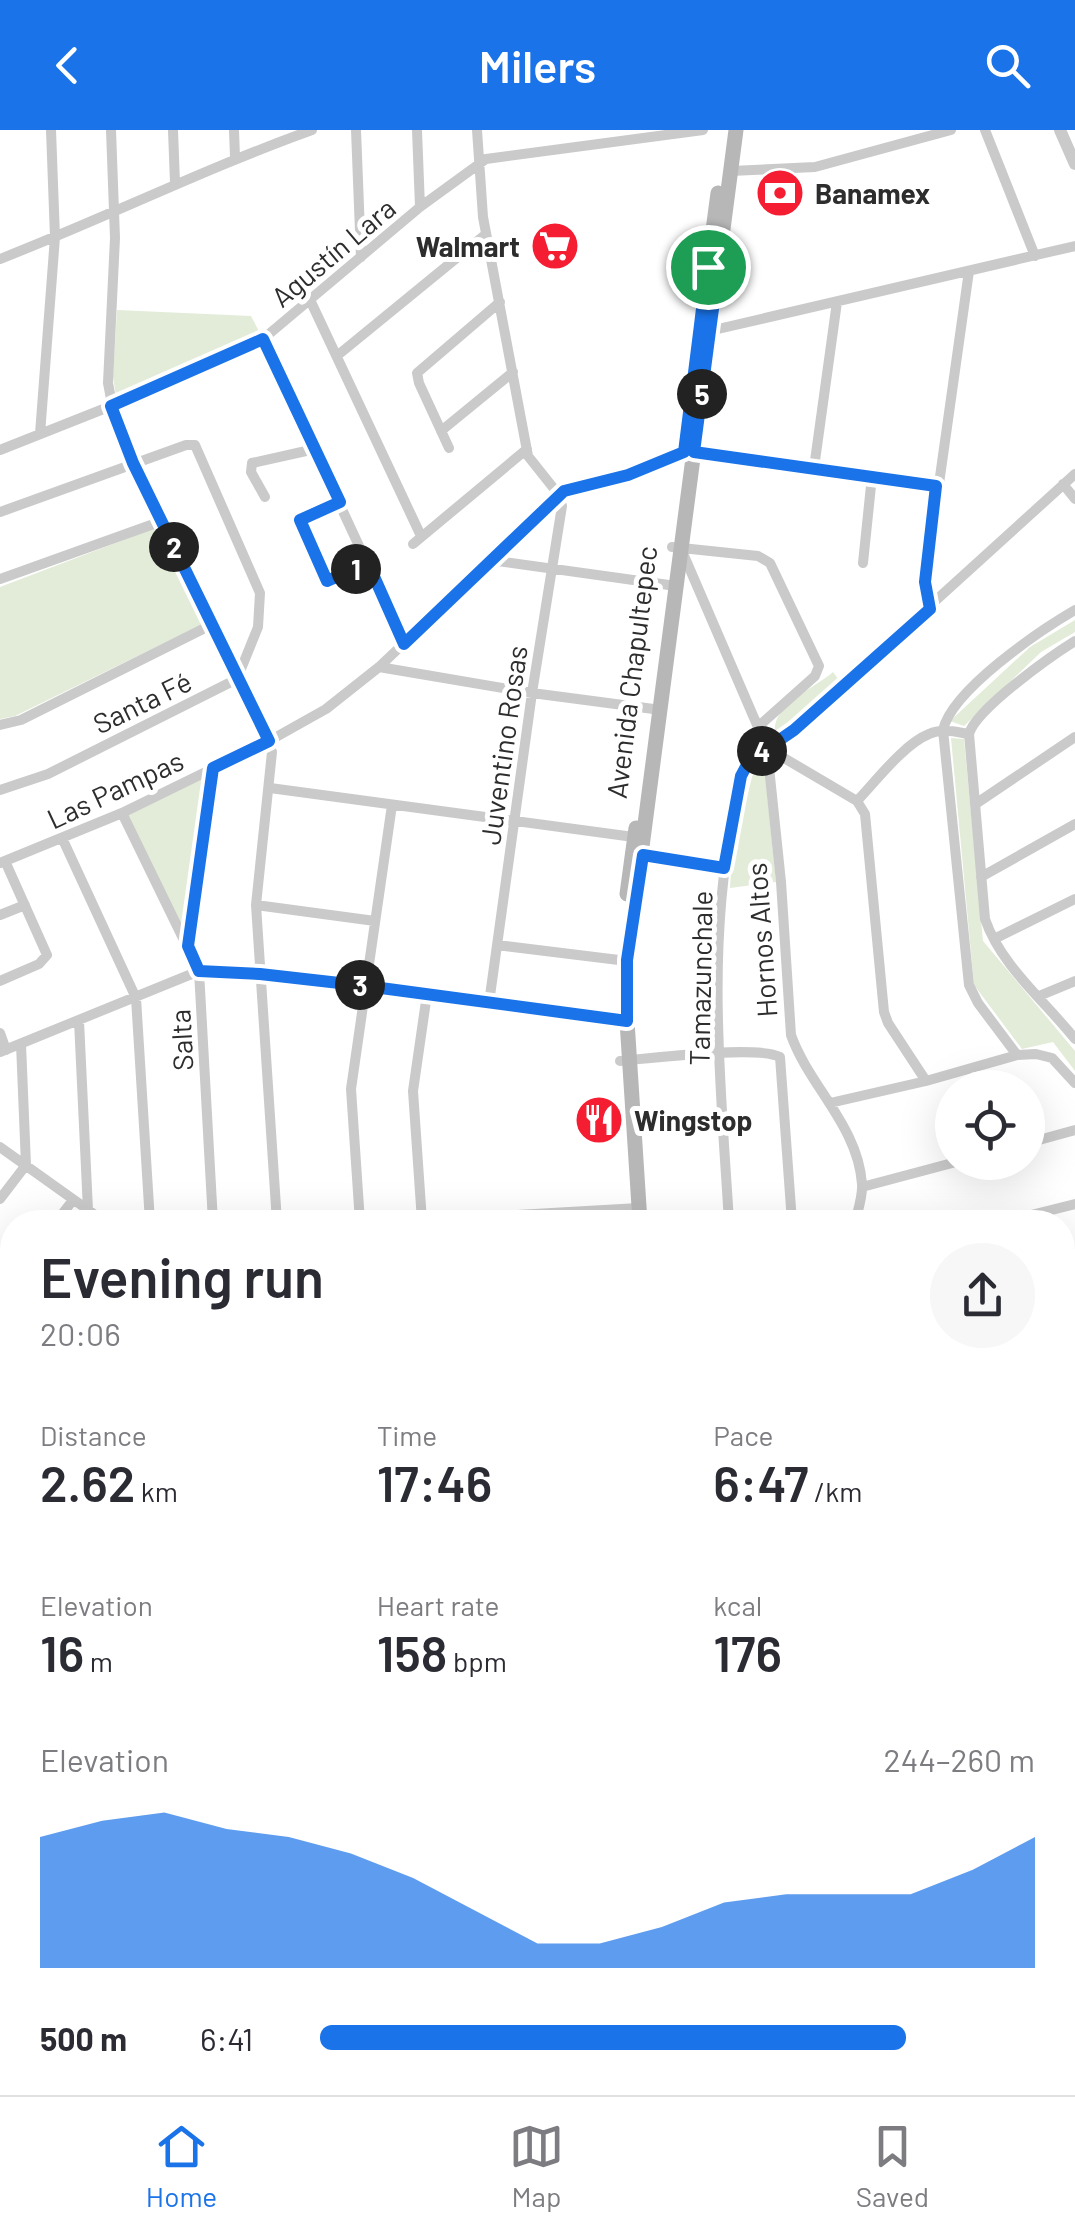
<!DOCTYPE html>
<meta charset="utf-8">
<style>
:root{--surface:#fff;--page:#f7f7f7;--text:#2b2b33;--muted:#7c7c81;--line:#e1e1e2;--accent:#1a73e8}
body{margin:0;font-family:Barlow,sans-serif;background:var(--page);color:var(--text);height:100vh;display:flex;flex-direction:column;font-size:38px;white-space:nowrap}
*{box-sizing:border-box;margin:0}
p{font-size:32px;color:var(--muted)}
.icon{flex:none;width:55px;height:55px;fill:none;stroke:currentColor;stroke-width:2;stroke-linecap:round;stroke-linejoin:round}
.map{position:relative;flex:1;overflow:hidden}
.panel{position:absolute;left:0px;top:1080px;width:1075px;height:885px;display:flex;flex-direction:column;background:var(--surface);border-radius:40px 40px 0 0;box-shadow:0 10px 40px #0002}
.panel>*{flex:none}
.buttons{position:absolute;left:935px;top:940px;display:grid;gap:20px}
.buttons a{display:grid;place-items:center;width:110px;height:110px;border-radius:50%;background:var(--surface);box-shadow:0 10px 40px #0002;font-size:50px}
.pin{position:absolute;display:grid;place-items:center;width:85px;height:85px;color:#fff;margin:-42px;border:5px solid #fff;border-radius:50%;box-shadow:0 2px 10px #0007}
.km{position:absolute;width:50px;height:50px;margin:-25px;border-radius:50%;background:#222;color:#fff;font-size:28px;line-height:50px;text-align:center}
.round{display:grid;place-items:center;flex:none;width:105px;height:105px;border-radius:52px;background:var(--page)}
.overview{display:flex;align-items:center;justify-content:space-between;height:170px;padding:0 40px}
h1{font-size:55px;font-weight:600;line-height:75px}
.metrics{display:grid;grid-template-columns:repeat(3,1fr);gap:15px;height:170px;padding:10px 40px}
.metrics div{display:grid;align-content:center}
.metrics b{font-size:50px;font-weight:600}
.metrics small{font-size:28px;font-weight:400}
.metrics p{font-size:28px}
.chart{height:280px;padding:20px 40px}
.chart p{display:flex;justify-content:space-between}
.chart svg{width:100%;height:180px;margin-top:10px;fill:var(--accent);opacity:.7}
ul{padding:0 40px;list-style:none;font-size:32px}
li{display:grid;grid-template-columns:160px 120px 1fr;align-items:center;height:75px}
li i{height:25px;border-radius:12px;background:var(--accent)}
header{display:flex;justify-content:space-between;align-items:center;height:130px;padding:0 40px;background:var(--accent);color:#fff;font-size:45px;font-weight:600}
.tabs{display:flex;justify-content:space-around;align-items:center;height:140px;border-top:2px solid var(--line);background:var(--surface);font-size:28px;color:var(--muted)}
.tabs a{display:grid;justify-items:center;gap:5px}
.tabs .active{color:var(--accent)}
.map>svg:first-child{display:block}
.green{fill:#e3ecd8}
.lines{fill:none;stroke-linecap:round;stroke-linejoin:round}
.minor{stroke:#cacaca;stroke-width:10}
.tertiary{stroke:#cacaca;stroke-width:12}
.secondary{stroke:#b7b7b7;stroke-width:15}
.route-casing{stroke:#fff;stroke-width:20}
.route{stroke:#1a73e8;stroke-width:12}
.labels{text-anchor:middle;dominant-baseline:central;stroke-width:10;stroke-linejoin:round;paint-order:stroke}
.poi-label{font-size:28px;font-weight:bold;fill:#2d2d2d;stroke:#fff;text-anchor:start}
.street-label{font-size:28px;fill:#2d2d2d;stroke:#fff}
</style>
<header><svg class="icon" aria-label="back" viewBox="0 0 24 24"><path d="M15 5l-7 7 7 7"/></svg>Milers<svg class="icon" aria-label="search" viewBox="0 0 24 24"><circle cx="10" cy="10" r="6"/><path d="M15 15l6 6"/></svg></header>
<div class="map">
<svg width="1075" height="1965" viewBox="0 0 1075 1965">
<rect width="100%" height="100%" fill="#fff"/>
<path class="green" d="M117,180L251,186L263,209L116,267L113,246Z
M160,396L205,493L15,586L0,589V457Z
M1075,490V502L1041,522L964,596L950,591L1030,517Z
M833,542L842,554L802,583L784,604L775,603C771,575 815,558 833,542Z
M951,608L964,609L983,811L1075,921V941L1053,912L1022,919L974,855Z
M759,634H764L776,752L730,758L732,728L754,639Z
M213,638L188,816L122,683Z"/>
<g class="lines">
<path class="minor" d="M111,0L115,108L108,253L115,290L133,333L272,622L256,775L277,1092
M173,0L175,53
M234,0L235,27
M356,0L361,127
M417,0L420,77
M477,0L483,87L528,326L559,365L562,376L532,563L489,873
M985,0L1035,126
M731,41L815,37L951,0
M0,129C105,88 206,38 312,0
M311,172L421,406
M705,202L1075,116
M263,209L404,513
M338,225L486,104
M441,301L513,242
M40,304L55,107L51,0
M449,318L419,253L417,243L500,172
M0,320L111,276L263,209L420,77L486,29L703,0
M814,338L837,172
M1063,354L1075,369
M265,367L251,342L252,333L315,319
M340,373L299,390L327,451L368,433
M0,382L186,315H195L260,463L258,497L237,549L48,644L0,660
M413,414L527,319
M672,417L758,426L770,433L819,536L815,546L760,595
M682,421L767,618L857,671L865,684L884,882L888,893L926,951
M490,430L676,456
M863,433L872,346
M0,449L162,391
M930,479L925,453L969,141
M1075,511C1051,526 976,579 969,604L985,789C1001,836 1045,871 1075,909
M379,537L532,563L661,580
M0,595L21,590L211,495
M767,618L781,752L791,905C809,956 858,996 862,1054C863,1066 858,1080 855,1092
M270,658L641,708
M857,671C876,651 904,614 929,604C942,598 956,602 969,604
M977,673L1075,607
M122,683L199,841L213,1092
M63,710L136,868L150,1092
M636,724L724,738
M0,733L122,683L269,611L326,579L379,537L564,361L616,349L677,324L694,322L936,356
M981,747L1075,694
M256,775L375,791
M0,785L25,775
M994,809L1075,769
M188,815L213,638
M497,815L627,831
M0,851L39,834L47,825L5,731
M1039,866L1075,851
M79,891L88,1080
M0,903L6,920
M0,922L199,841L260,844L366,856L627,891
M1017,925L978,873L969,855L943,600C952,560 1039,501 1075,480
M620,931C651,928 758,915 780,927L792,1092
M830,973L926,951L1017,925L1036,924L1052,928L1075,953
M1028,1013L1075,1000
M0,1017L105,1092
M862,1057L956,1032
M0,1069L26,1035L21,914
M422,1091L413,961L427,864
M56,1092L73,1070
M360,1092L351,959L392,675
M392,1092L639,1078
M729,1092C721,958 706,821 733,688C736,670 738,646 750,630C760,618 780,609 793,600L1075,344
M1004,1092L1075,1074
M1062,1165L1075,1162
M0,1169L12,1152
M0,1274L12,1257
M1062,1316H1075
M0,1376L12,1359
M0,1475L12,1457
M1062,1477L1075,1490
M0,1511H12
M1062,1546L1075,1532
M0,1571L12,1570
M1062,1698H1075
M3,1703L12,1671
M1062,1751H1075
M1062,1806H1075
M0,1909L11,1889
M716,1952L724,1965
M791,1952L799,1965
M37,1965L44,1952
M108,1965L115,1952
M177,1965L184,1952
M244,1965L251,1952
M323,1965L330,1952
M400,1965L407,1952
M477,1965L484,1952
M542,1965L549,1952
M935,1965V1952
M997,1965V1952
M1059,1965V1952"/>
<path class="tertiary" d="M1060,0L1075,34
M0,1702L12,1706
M0,1740L12,1743
M1062,1877H1075
M1062,1907L1075,1892"/>
<path class="secondary" d="M690,274L718,63
M627,764L636,698
M640,1092L627,891V831L736,0
M498,1965L505,1952
M524,1965L531,1952"/>
</g>
<g class="lines">
<g class="route-casing">
<path id="route" d="M708,137L710,156L715,164L710,201L699,203L684,322L628,345L564,361L404,514L368,433L327,451L300,390L340,372L263,209L111,276L133,333L269,611L213,638L188,816L199,841L260,844L366,856L627,891V830L643,725L724,738L741,646L749,631L794,600L930,479L925,452L936,356L694,322L710,201L699,203L708,130V137"/>
</g>
<use href="#route" class="route"/>
</g>
<defs>
<g id="bank-disc" transform="scale(2.5)"><circle r="9.5" fill="#f51d32" stroke="#fff"/><path d="M-6-4H6V4H-6ZM0-2.3a2.3 2.3 0 1 0 0 4.6a2.3 2.3 0 1 0 0-4.6Z" fill="#fff"/></g>
<g id="supermarket-disc" transform="scale(2.5)"><circle r="9.5" fill="#f51d32" stroke="#fff"/><path d="M-6-5.5h2.5l.6 2H6L4.5 2H-2.5L-4.4-4H-6ZM-1.5 3.2a1.3 1.3 0 1 0 .1 0ZM3 3.2a1.3 1.3 0 1 0 .1 0Z" fill="#fff"/></g>
<g id="restaurant-disc" transform="scale(2.5)"><circle r="9.5" fill="#f51d32" stroke="#fff"/><path d="M-5-6h1v4h1v-4h1v4h1v-4h1v5L-1.5 .5V6h-2V.5L-5-1ZM5-6V6H3V1.5H1.5Q1.5-4 5-6Z" fill="#fff"/></g>
</defs>
<g fill-rule="evenodd">
<use href="#bank-disc" x="780" y="63"/>
<use href="#supermarket-disc" x="555" y="116"/>
<use href="#restaurant-disc" x="599" y="990"/>
</g>
<g class="labels">
<g class="poi-label">
<text x="815" y="63">Banamex</text>
<text x="520" y="116" text-anchor="end">Walmart</text>
<text x="634" y="990">Wingstop</text>
</g>
<g class="street-label">
<text transform="translate(333 122) rotate(-40)">Agustín Lara</text>
<text transform="translate(631 542) rotate(-83)">Avenida Chapultepec</text>
<text transform="translate(142 572) rotate(-26)">Santa Fé</text>
<text transform="translate(503 615) rotate(-82)">Juventino Rosas</text>
<text transform="translate(115 659) rotate(-25)">Las Pampas</text>
<text transform="translate(761 810) rotate(-94)">Hornos Altos</text>
<text transform="translate(700 848) rotate(-89)">Tamazunchale</text>
<text transform="translate(181 910) rotate(-93)">Salta</text>
</g>
</g>
</svg>
<div class="buttons">
<a><svg class="icon" aria-label="locate" viewBox="0 0 24 24"><circle cx="12" cy="12" r="6"/><path d="M12 2v4M12 18v4M2 12h4M18 12h4"/></svg></a>
</div>
<div class="pin" style="left:708px;top:137px;background:#1e9e55"><svg class="icon" aria-label="arrive" viewBox="0 0 24 24"><path d="M6 21V4h12l-3 4 3 4H6"/></svg></div>
<b class="km" style="left:356px;top:439px">1</b>
<b class="km" style="left:174px;top:417px">2</b>
<b class="km" style="left:360px;top:855px">3</b>
<b class="km" style="left:762px;top:621px">4</b>
<b class="km" style="left:702px;top:264px">5</b>
<section class="panel">
<div class="overview"><div><h1>Evening run</h1><p>20:06</p></div><a class="round"><svg class="icon" aria-label="share" viewBox="0 0 24 24"><path d="M12 15V3M7 8l5-5 5 5M5 13v7h14v-7"/></svg></a></div>
<div class="metrics">
<div><p>Distance</p><b>2.62<small> km</small></b></div>
<div><p>Time</p><b>17:46</b></div>
<div><p>Pace</p><b>6:47<small> /km</small></b></div>
</div>
<div class="metrics">
<div><p>Elevation</p><b>16<small> m</small></b></div>
<div><p>Heart rate</p><b>158<small> bpm</small></b></div>
<div><p>kcal</p><b>176</b></div>
</div>
<div class="chart"><p><span>Elevation</span>244–260 m</p>
<svg viewBox="0 0 160 44" preserveAspectRatio="none"><path d="M0 44V12L10 8L20 6L30 10L40 12L50 16L60 22L70 30L80 38L90 38L100 34L110 28L120 26L130 26L140 26L150 20L160 12V44z"/></svg>
</div>
<ul>
<li><b>500 m</b>6:41<i style="width:82%"></i></li>
</ul>
</section>
</div>
<nav class="tabs">
<a class="active"><svg class="icon" aria-label="home" viewBox="0 0 24 24"><path d="M3 11l9-7 9 7M6 9v11h12V9"/></svg>Home</a>
<a><svg class="icon" aria-label="map" viewBox="0 0 24 24"><path d="M3 6l6-2 6 2 6-2v14l-6 2-6-2-6 2zM9 4v14M15 6v14"/></svg>Map</a>
<a><svg class="icon" aria-label="saved" viewBox="0 0 24 24"><path d="M7 4h10v16l-5-4-5 4z"/></svg>Saved</a>
</nav>
